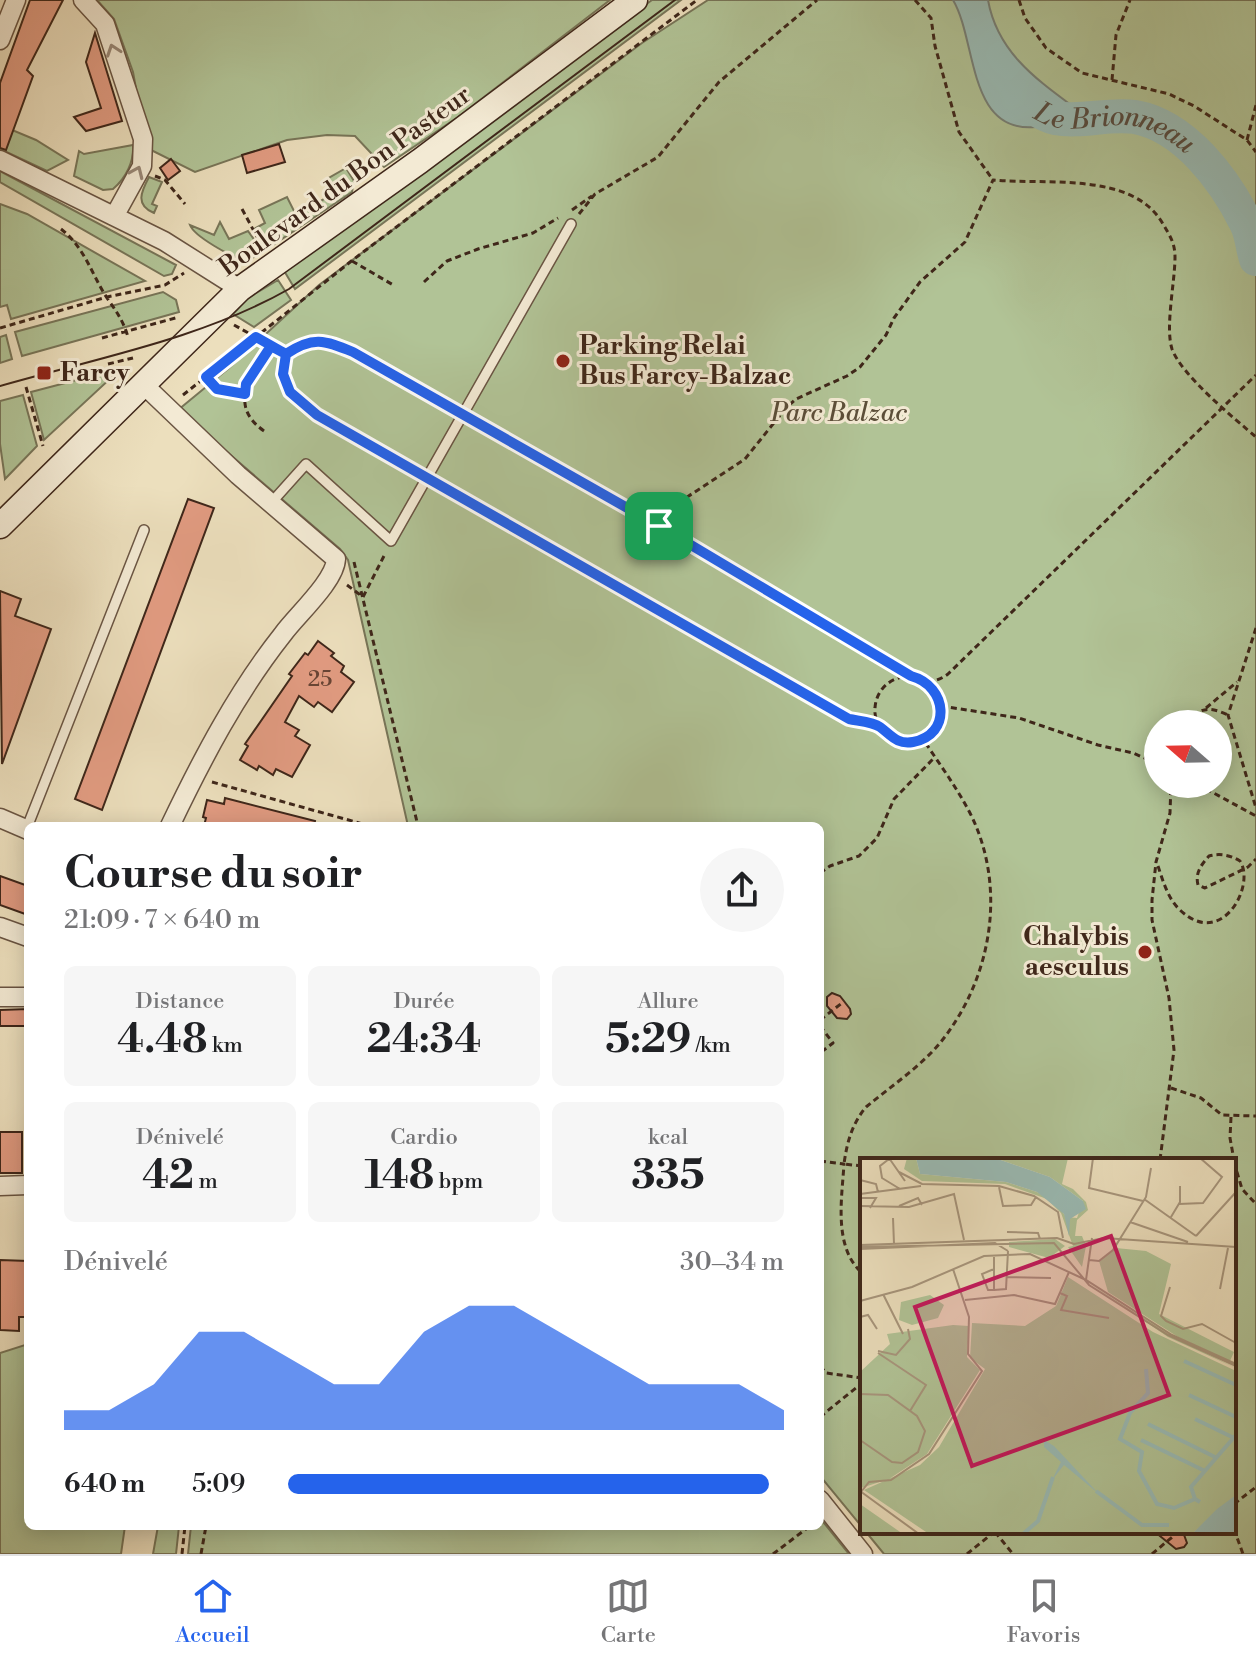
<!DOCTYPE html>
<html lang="fr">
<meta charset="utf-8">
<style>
:root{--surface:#fff;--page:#f6f6f6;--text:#202124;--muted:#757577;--line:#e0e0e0;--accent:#2563eb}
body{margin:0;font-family:"Libre Bodoni",serif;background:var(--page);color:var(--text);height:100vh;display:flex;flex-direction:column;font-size:30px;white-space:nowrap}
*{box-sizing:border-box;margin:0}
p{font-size:26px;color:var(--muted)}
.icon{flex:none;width:44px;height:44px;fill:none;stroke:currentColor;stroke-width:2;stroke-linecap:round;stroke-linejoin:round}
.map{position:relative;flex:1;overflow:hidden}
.details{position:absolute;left:24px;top:822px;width:800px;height:708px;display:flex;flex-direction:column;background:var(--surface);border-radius:12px;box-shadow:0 4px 20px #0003}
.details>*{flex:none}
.needle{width:52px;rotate:290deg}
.fabs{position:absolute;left:1144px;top:710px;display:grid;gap:16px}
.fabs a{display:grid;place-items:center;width:88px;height:88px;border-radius:50%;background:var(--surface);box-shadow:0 4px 20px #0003;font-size:40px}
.pin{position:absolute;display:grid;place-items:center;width:68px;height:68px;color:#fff;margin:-34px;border-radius:16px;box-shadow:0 4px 12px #0006}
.round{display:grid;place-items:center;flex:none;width:84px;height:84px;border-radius:42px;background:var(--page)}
.head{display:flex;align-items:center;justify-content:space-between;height:136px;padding:0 40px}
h1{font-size:44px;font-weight:700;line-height:60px}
.stats{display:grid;grid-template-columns:repeat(3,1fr);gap:12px;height:136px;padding:8px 40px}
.stats div{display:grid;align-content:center;border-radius:12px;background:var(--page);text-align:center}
.stats b{font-size:40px;font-weight:700}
.stats small{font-size:22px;font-weight:400}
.stats p{font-size:22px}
.chart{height:224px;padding:16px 40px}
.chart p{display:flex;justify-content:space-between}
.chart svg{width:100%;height:144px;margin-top:8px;fill:var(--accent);opacity:.7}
ul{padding:0 40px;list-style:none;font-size:26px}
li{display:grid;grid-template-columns:128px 96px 1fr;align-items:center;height:60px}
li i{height:20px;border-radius:10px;background:var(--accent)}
.tab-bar{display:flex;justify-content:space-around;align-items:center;height:112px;border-top:2px solid var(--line);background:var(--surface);font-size:22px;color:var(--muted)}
.tab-bar a{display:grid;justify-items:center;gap:4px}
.tab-bar .on{color:var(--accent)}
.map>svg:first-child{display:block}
.green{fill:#b1c396;stroke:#787558;stroke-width:2;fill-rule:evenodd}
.water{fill:#9abcb6;stroke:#768078;stroke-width:2}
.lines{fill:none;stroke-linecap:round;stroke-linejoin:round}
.river{stroke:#9abcb6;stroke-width:34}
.building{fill:#e19b81;stroke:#3f271a;stroke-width:2}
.lane-casing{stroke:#6a5543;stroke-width:12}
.street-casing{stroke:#6a5543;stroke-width:21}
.secondary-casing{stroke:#3f271a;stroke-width:27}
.path{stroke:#3f271a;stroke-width:3;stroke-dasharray:6 4;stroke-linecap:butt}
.lane{stroke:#f3ead4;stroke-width:9}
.street{stroke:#f3ead4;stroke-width:18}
.secondary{stroke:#f3ead4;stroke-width:24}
.tram{stroke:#3f271a;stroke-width:2}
.oneway{stroke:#987}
.route-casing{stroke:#fff;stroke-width:16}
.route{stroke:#2563eb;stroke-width:10}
.poi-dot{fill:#8f2418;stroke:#f3ead4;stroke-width:3}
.labels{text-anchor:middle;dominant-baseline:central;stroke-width:6;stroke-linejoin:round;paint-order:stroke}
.number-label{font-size:22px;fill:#684434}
.street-label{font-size:26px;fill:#3f271a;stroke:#f3ead4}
.poi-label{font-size:26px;font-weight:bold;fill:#3f271a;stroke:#f3ead4;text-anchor:start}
.park-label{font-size:26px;font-style:italic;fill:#5c4e39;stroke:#f3ead4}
.water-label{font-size:28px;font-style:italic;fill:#564c41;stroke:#f3ead4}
.inset-river{fill:none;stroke:#9abcb6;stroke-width:4}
.inset-road{fill:none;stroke:#a7957c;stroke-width:2}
.view{fill:#c2185b;fill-opacity:0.15;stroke:#c2185b;stroke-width:4}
.inset-edge{fill:none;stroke:#3f271a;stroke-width:4}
</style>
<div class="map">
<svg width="1256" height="1554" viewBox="0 0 1256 1554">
<rect width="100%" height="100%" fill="#ecdfbd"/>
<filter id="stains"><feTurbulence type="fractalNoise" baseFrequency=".0025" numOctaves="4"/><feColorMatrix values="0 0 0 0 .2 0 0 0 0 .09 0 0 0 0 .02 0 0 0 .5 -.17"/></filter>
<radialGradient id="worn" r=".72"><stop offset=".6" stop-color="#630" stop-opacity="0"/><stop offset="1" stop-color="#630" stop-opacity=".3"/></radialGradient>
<path class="green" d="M97,0H610L458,117L384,167L355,136L327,135L287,140L195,172L147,148L133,72L114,19Z
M652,0H681L295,289L283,269L425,170Z
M708,0H1256V1554H884L866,1532H1234V1160H862V1527L820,1476V826H408L348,560L340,549L178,410L229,368L319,285L642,43ZM1158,724H1218V784H1158Z
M0,125L36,140L68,160L47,171L0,149Z
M133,145C134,162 126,178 113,189L103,190L74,176L79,151L84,154Z
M346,168L354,181L352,192L267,249L254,229L265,223L259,210L287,197L295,213L335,194L327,179Z
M0,171L176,265L172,274L164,276L0,182Z
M149,177L162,182L152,204L157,206L154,213C135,205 141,192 149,177Z
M0,204L27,214L145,281L11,319L7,305L0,307Z
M220,222L229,239L248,231L263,252C257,256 252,259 244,259C232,258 194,236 190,225L214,235Z
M278,280L291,300L254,327L233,314L248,298Z
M163,292L176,300L179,312L22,356L15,332Z
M6,335L12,359L0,363V337Z
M111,371L112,377L44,440L31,392Z
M23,395L37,446L5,479L0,444V401Z
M28,1344V1526H125L121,1554H0V1353Z
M820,1518L849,1554H188L191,1526H820Z
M158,1526H179L176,1554H153Z"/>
<path class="water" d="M953,0H988C997,50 1033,77 1071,105C1064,118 1051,126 1036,127C967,134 977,40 953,0Z"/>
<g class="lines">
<path class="river" id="s1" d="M1018,96C1030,104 1041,115 1055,118C1082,123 1108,113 1135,117C1185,126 1225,180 1246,223C1252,234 1252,247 1256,259"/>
</g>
<path class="building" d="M30,0H63L27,70L33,76L6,150L0,148V83Z
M95,33L122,121L86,131L74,117L101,108L86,62Z
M279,144L285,162L247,173L242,155Z
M171,159L180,171L168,180L160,168Z
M188,499L214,508L102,810L75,799Z
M0,591L21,599L15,616L51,629L2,764Z
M318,641L334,653L331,656L344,666L341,672L354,682L332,712L318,702L314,707L299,696L285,722L299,730L295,736L310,745L292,777L276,769L273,775L259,766L257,770L240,760L248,746L245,744L292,676L289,674L305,653L308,655Z
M225,798L315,821L314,826H204L206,818L203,817L207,800L224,804Z
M0,876L28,886V915L0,905Z
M832,993L840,996L850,1009L851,1014L847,1019L837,1018L827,1006V997Z
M28,1009V1026H0V1010Z
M0,1132H22V1173H0Z
M0,1260L28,1261V1317H19V1331L0,1330Z
M1155,1532H1183L1187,1543L1184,1547L1176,1549Z"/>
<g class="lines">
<g class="lane-casing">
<path id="lane" d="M271,503L306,464L391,541L571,224
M26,830L144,530"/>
</g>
<g class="street-casing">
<path id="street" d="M83,0L105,24L143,139L142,166L115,215
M0,40L16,0
M0,160L164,241L240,289
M144,385L238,475L336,559C335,581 297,615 283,634C237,692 202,759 170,826
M0,818L28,830
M0,927L28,937
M0,997H28
M0,1186L28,1185
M820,1500L863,1554"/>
</g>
<g class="secondary-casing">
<path id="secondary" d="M0,526L240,289L420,161L635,0"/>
</g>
<path class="path" d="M915,0L931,18L935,46L959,132L993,180
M1019,0L1025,18L1046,48L1082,73L1169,94L1194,106L1247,140L1256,152
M1112,80L1116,35L1130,0
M1247,140L1256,105
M155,176L165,180L185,204
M242,209L262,246
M572,210L592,196
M579,214L595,194L658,157L719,82L817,0
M61,229C85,248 91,273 107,298C116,311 123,320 128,337
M352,261L395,286
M424,282L447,261L478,249L533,233L558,218
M234,325L286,354C298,346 311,338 326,341C353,344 425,393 452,409
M0,328L107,297L165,285L184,273
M102,338L179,317
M286,354C284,368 282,378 290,390C307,418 384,454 415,472
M108,364L133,358
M206,377L217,389L245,394
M26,387L43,446
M183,395L354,259L697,0
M473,421L659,526L911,676C972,692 926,768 887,735C879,728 874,718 875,708C876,688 894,674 913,677C919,678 926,681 931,681C937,681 944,677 948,674L1256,375
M264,431C226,404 253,374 271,346
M439,486L849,719L879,726
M659,526L678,503L745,459L785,409L796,399L847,376L860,367L886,335L894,318L920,282L965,242L993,180C1045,185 1133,171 1163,224C1170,236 1175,243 1175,257C1175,282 1165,327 1172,349C1182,376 1234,418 1256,437
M354,562L418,826
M347,585L363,597
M363,597L385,554
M1256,628L1228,715L1256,808
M941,706L1019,718L1098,745L1133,753L1158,764
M1206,708L1237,682
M1187,724C1199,707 1209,706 1228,715
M212,782L370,826
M1197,784L1256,816
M1158,866C1163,881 1168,899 1180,910C1222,950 1256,885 1240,861C1230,855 1220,853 1209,856C1201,865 1195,873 1198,885L1205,888L1248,867L1256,859
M820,873L830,866L859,856L877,838L894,799L934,758
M820,1020L842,1003
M820,1026L833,1043L820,1053
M1171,1088L1201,1098L1222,1115L1256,1116
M1231,1117L1230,1138L1234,1160
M1160,1160L1174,1050L1169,998L1152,920V900L1156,862L1170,813L1171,784
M820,1161L844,1164C842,1198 833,1247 862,1273
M1234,1162L1242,1189L1256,1204
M862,1166L844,1164C847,1142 852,1124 866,1107C890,1087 920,1067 940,1043C991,980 1007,891 972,817C958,789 940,765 923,739
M820,1366L826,1373L862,1378
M820,1417L862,1383
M1234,1504L1256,1487
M1234,1529L1243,1554
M995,1532L1013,1554
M182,1554L185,1526
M201,1554L206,1526
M773,1554L810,1526
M967,1554L994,1532
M1152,1554L1177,1533"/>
<use href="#lane" class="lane"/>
<use href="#street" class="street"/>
<use href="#secondary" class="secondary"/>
<path class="tram" d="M0,386C97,358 201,339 289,289L675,0"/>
</g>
<defs><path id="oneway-chevron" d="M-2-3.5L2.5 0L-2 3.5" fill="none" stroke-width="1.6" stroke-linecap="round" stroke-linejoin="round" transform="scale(2)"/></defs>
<g class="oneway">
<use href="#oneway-chevron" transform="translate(113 50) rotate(-109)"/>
<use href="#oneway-chevron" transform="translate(137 172) rotate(-66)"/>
</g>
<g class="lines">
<g class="route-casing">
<path id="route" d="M659,526L353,352C324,340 313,336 286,354L256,337L206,377L217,389L245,394L246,384L271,346L286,354L283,374L290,392L317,415L849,719C858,721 873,722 880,727C891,735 897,745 913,742C952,735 948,686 911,676L659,526"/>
</g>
<use href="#route" class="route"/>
</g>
<g class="poi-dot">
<circle cx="563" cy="361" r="8"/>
<rect x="36" y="365" width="16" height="16" rx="4"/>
<circle cx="1145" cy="952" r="8"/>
</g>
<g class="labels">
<g class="number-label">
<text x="320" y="679">25</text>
</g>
<g class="street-label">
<text transform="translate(345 181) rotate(-36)">Boulevard du Bon Pasteur</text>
</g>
<g class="poi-label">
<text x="579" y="346">Parking Relai<tspan x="579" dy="30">Bus Farcy-Balzac</tspan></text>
<text x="60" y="373">Farcy</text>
<text x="1129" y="937" text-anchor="end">Chalybis<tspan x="1129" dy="30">aesculus</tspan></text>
</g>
<g class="park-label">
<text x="839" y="413">Parc Balzac</text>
</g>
<g class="water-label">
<text stroke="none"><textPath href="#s1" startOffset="106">Le Brionneau</textPath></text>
</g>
</g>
<g transform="translate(860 1158)">
<rect width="376" height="376" fill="#ecdfbd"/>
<path d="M47,0H56L60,16L146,24L177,34L197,46L206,59L217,60L223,43L190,19L135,0H208L202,26L213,31L226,44L228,52L217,62L215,78H222L226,88L222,109L208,89L213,88L201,55L187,41L145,26L62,23L44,11ZM195,81L205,88L189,100L149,89V84ZM256,90L286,93L311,106L299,156L374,194L370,203L318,179L248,134L239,103ZM208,119L293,174L376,213V337L332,376H69L4,332L60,307L79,289L125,211L110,200L112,165L165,168L196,148ZM230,126L311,178L376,210L308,179ZM70,137L84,147L78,160L52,167L39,162L41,144ZM93,167L109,168L107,199L120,212L67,296L29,321L1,330L0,214L30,186L27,176ZM0,346L43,376H0Z" fill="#b1c396"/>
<path d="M56,0H135L190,19L223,43L226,51L210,61L209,78L204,56L177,34L146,24L60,16ZM184,282L194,288L239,336L204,307L192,322L201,304L184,289ZM376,337V376H332L357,351Z" fill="#9abcb6"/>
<path class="inset-river" d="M324,203L376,227M286,211L288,235L270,255L260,281L282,294L279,313L297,346L314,350L335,341L340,344M329,237L376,259M335,261L374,280M288,266L355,299M281,282L345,313M236,333L282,367H309M335,341L331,329L376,277M163,376L178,363L193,319"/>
<path class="inset-road" d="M29,0L45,23M233,0L229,30L283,43M29,1L20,8L22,20L40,31M39,14L62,26L139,28L174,38L198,54L203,80M0,22L16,26L18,34M139,29L143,48L171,47L176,39M0,36L61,28M0,40H16L10,50M284,41L336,78M319,46L343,45L362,19L340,0M0,48L49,49L94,36L104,82M39,48L58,40L62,47M311,59L320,44V28M33,60L34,86M270,64L328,84M147,74L178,75L180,81M336,78L376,34M0,87L197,80L214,86L244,80L376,89M0,89L194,85L229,127L308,177L376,208M0,91L135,85L148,93M134,97V132H128L122,116L134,111M229,102L239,103L253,92L286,39L291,10M147,119L191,120M226,122L232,80M310,129L301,158L306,163L323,171L342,166L376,185M360,131L368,90M134,132L146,131L148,93M200,135L207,138L201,152L249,160M23,136L43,176M105,142L154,137L195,146L209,114M0,143L52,129L124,98L170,96L226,122L312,177L376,206M0,159L8,157L17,171M18,193L36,197L50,181L48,171M18,195L66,227L50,253M0,236L28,237L57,258L65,273L58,294L42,305L32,304L0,282M0,333L59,376M1,334L9,324L31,322L69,296L122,213L108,196L109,159L93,111"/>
<path class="view" d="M251,78L309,237L112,308L55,149Z"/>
<rect width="376" height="376" class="inset-edge"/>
</g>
<rect width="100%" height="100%" filter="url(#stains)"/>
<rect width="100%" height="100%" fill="url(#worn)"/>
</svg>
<div class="fabs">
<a><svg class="needle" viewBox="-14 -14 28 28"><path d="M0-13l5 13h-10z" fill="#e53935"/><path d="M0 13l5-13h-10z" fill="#757577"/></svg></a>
</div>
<div class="pin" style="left:659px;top:526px;background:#1e9e55"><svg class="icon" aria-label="arrive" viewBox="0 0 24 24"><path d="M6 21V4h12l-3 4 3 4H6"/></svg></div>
<section class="details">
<div class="head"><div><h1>Course du soir</h1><p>21:09 · 7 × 640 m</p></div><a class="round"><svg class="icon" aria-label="share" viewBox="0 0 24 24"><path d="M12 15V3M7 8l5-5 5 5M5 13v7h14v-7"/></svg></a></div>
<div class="stats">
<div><p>Distance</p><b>4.48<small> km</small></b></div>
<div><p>Durée</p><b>24:34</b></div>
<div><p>Allure</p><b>5:29<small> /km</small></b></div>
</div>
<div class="stats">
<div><p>Dénivelé</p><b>42<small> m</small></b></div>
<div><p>Cardio</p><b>148<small> bpm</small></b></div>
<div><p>kcal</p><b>335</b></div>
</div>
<div class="chart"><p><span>Dénivelé</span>30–34 m</p>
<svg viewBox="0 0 160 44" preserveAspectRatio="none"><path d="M0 44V38L10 38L20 30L30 14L40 14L50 22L60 30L70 30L80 14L90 6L100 6L110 14L120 22L130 30L140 30L150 30L160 38V44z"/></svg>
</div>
<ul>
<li><b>640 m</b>5:09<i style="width:97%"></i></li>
</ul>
</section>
</div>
<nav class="tab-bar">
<a class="on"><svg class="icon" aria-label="home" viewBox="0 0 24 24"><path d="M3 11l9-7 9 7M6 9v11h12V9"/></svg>Accueil</a>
<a><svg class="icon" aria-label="map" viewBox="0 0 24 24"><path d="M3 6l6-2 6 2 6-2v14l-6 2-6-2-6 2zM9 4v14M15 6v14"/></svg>Carte</a>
<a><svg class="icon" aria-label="saved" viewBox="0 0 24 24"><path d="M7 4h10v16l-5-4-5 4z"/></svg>Favoris</a>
</nav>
